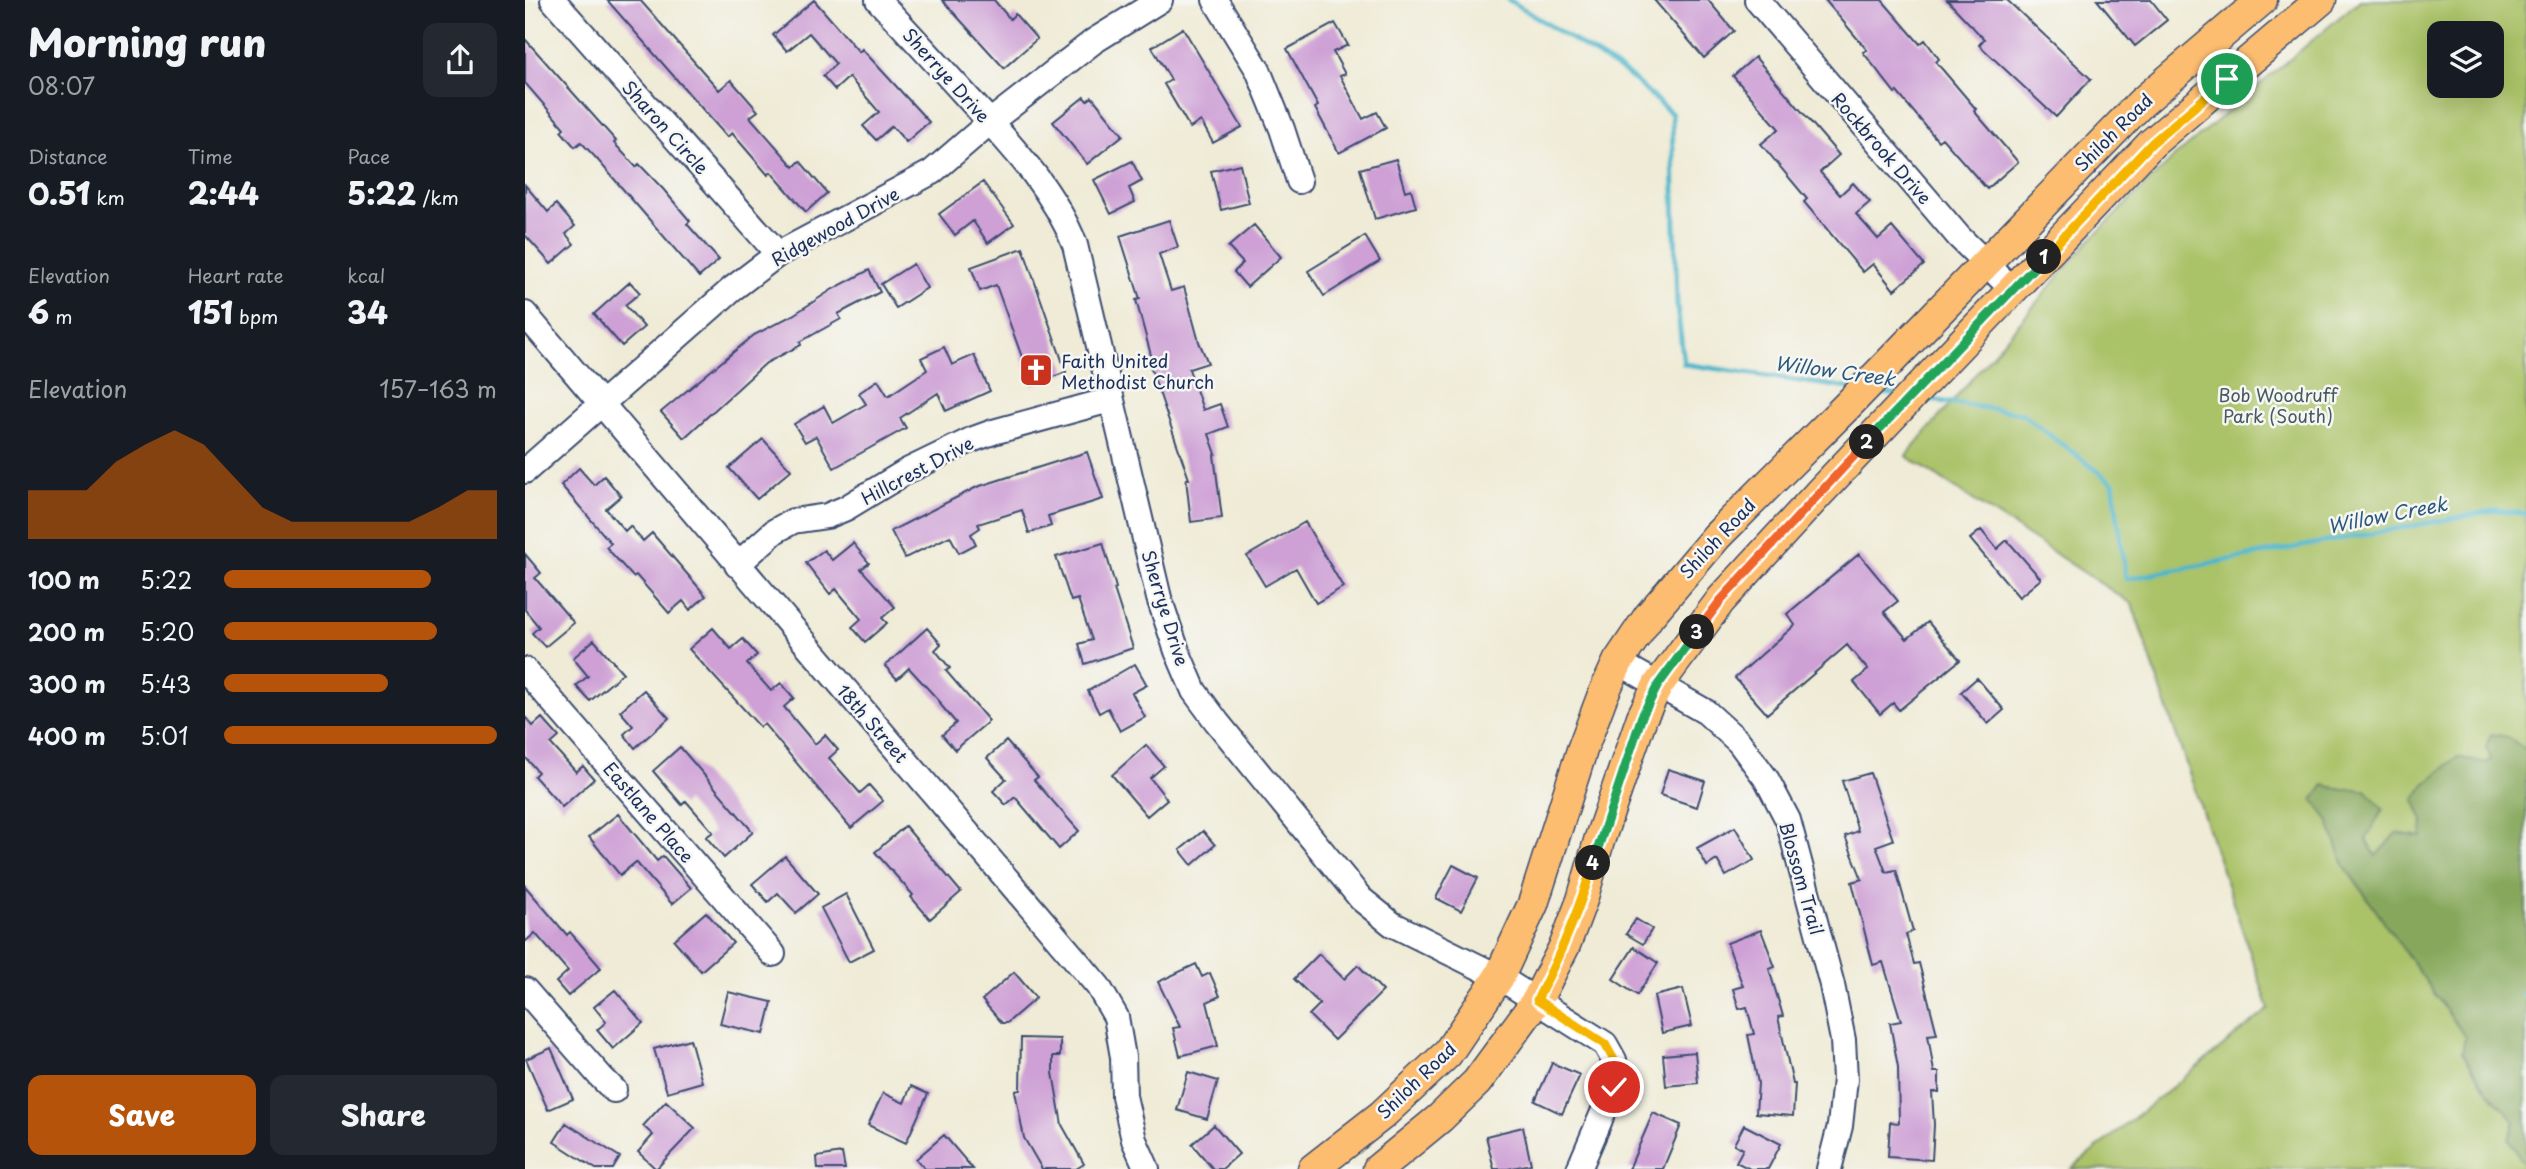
<!DOCTYPE html>
<meta charset="utf-8">
<style>
:root{--surface:#171b24;--page:#242831;--text:#f1f3f6;--muted:#9ea1a6;--accent:#b45309}
body{margin:0;font-family:"Playpen Sans",sans-serif;background:var(--page);color:var(--text);height:100vh;display:flex;flex-direction:column;font-size:26px;white-space:nowrap}
*{box-sizing:border-box;margin:0}
p{font-size:23px;color:var(--muted)}
.icon{flex:none;width:38px;height:38px;fill:none;stroke:currentColor;stroke-width:2;stroke-linecap:round;stroke-linejoin:round}
.map{position:relative;flex:1;overflow:hidden}
.details{display:flex;flex-direction:column;background:var(--surface);width:525px}
.details>*{flex:none}
.fabs{position:absolute;left:1902px;top:21px;display:grid;gap:14px}
.fabs a{display:grid;place-items:center;width:77px;height:77px;border-radius:14px;background:var(--surface);box-shadow:0 7px 28px #0002;font-size:35px}
.pin{position:absolute;display:grid;place-items:center;width:60px;height:60px;color:#fff;margin:-30px;border:4px solid #fff;border-radius:50%;box-shadow:0 2px 7px #0007}
.km{position:absolute;width:35px;height:35px;margin:-18px;border-radius:50%;background:#222;color:#fff;font-size:19px;line-height:35px;text-align:center}
.round{display:grid;place-items:center;flex:none;width:74px;height:74px;border-radius:14px;background:var(--page)}
.head{display:flex;align-items:center;justify-content:space-between;height:119px;padding:0 28px}
h1{font-size:38px;font-weight:800;line-height:52px}
.stats{display:grid;grid-template-columns:repeat(3,1fr);gap:10px;height:119px;padding:7px 28px}
.stats div{display:grid;align-content:center}
.stats b{font-size:30px;font-weight:800}
.stats small{font-size:19px;font-weight:400}
.stats p{font-size:19px}
.chart{height:196px;padding:14px 28px}
.chart p{display:flex;justify-content:space-between}
.chart svg{width:100%;height:126px;margin-top:7px;fill:var(--accent);opacity:.7}
.primary-button{display:flex;gap:14px;margin-top:auto;padding:14px 28px}
.primary-button a{flex:1;height:80px;border-radius:14px;background:var(--accent);color:#fff;font-size:28px;font-weight:800;line-height:80px;text-align:center}
.primary-button a+a{background:var(--page);color:var(--text)}
ul{padding:0 28px;list-style:none;font-size:23px}
li{display:grid;grid-template-columns:112px 84px 1fr;align-items:center;height:52px}
li i{height:18px;border-radius:9px;background:var(--accent)}
main{display:flex;flex:1;min-height:0}
.map>svg:first-child{display:block}
.green{fill:#aac267;stroke:#627862;stroke-width:2;fill-rule:evenodd}
.forest{fill:#87a85c;stroke:#516c5d;stroke-width:2}
.lines{fill:none;stroke-linecap:round;stroke-linejoin:round}
.stream{stroke:#4cb6ca;stroke-width:5}
.building{fill:#cea0d5}
.minor-casing{stroke:#3b4b70;stroke-width:28}
.major-casing{stroke:#3b4b70;stroke-width:33}
.minor{stroke:#fff;stroke-width:24}
.major{stroke:#fcbd6f;stroke-width:30}
.split-1-casing{stroke:#fff;stroke-width:14}
.split-2-casing{stroke:#fff;stroke-width:14}
.split-3-casing{stroke:#fff;stroke-width:14}
.split-4-casing{stroke:#fff;stroke-width:14}
.split-5-casing{stroke:#fff;stroke-width:14}
.split-1{stroke:#f5b400;stroke-width:9}
.split-2{stroke:#22a559;stroke-width:9}
.split-3{stroke:#f0652b;stroke-width:9}
.split-4{stroke:#22a559;stroke-width:9}
.split-5{stroke:#f5b400;stroke-width:9}
.labels{text-anchor:middle;dominant-baseline:central;stroke-width:5;stroke-linejoin:round;paint-order:stroke}
.street-label{font-size:18px;fill:#1b2f5e;stroke:#f6f6f2}
.poi-label{font-size:18px;fill:#1b2f5e;stroke:#f6f6f2;text-anchor:start}
.park-label{font-size:18px;fill:#465b61;stroke:#f6f6f2}
.water-label{font-size:19px;font-style:italic;fill:#2a587e;stroke:#f6f6f2}
</style>
<main>
<section class="details">
<div class="head"><div><h1>Morning run</h1><p>08:07</p></div><a class="round"><svg class="icon" aria-label="share" viewBox="0 0 24 24"><path d="M12 15V3M7 8l5-5 5 5M5 13v7h14v-7"/></svg></a></div>
<div class="stats">
<div><p>Distance</p><b>0.51<small> km</small></b></div>
<div><p>Time</p><b>2:44</b></div>
<div><p>Pace</p><b>5:22<small> /km</small></b></div>
</div>
<div class="stats">
<div><p>Elevation</p><b>6<small> m</small></b></div>
<div><p>Heart rate</p><b>151<small> bpm</small></b></div>
<div><p>kcal</p><b>34</b></div>
</div>
<div class="chart"><p><span>Elevation</span>157–163 m</p>
<svg viewBox="0 0 160 44" preserveAspectRatio="none"><path d="M0 44V27L10 27L20 27L30 17L40 11L50 6L60 11L70 22L80 33L90 38L100 38L110 38L120 38L130 38L140 33L150 27L160 27V44z"/></svg>
</div>
<ul>
<li><b>100 m</b>5:22<i style="width:76%"></i></li>
<li><b>200 m</b>5:20<i style="width:78%"></i></li>
<li><b>300 m</b>5:43<i style="width:60%"></i></li>
<li><b>400 m</b>5:01<i style="width:100%"></i></li>
</ul>
<div class="primary-button"><a>Save</a><a>Share</a></div>
</section>
<div class="map">
<svg width="2001" height="1169" viewBox="0 0 2001 1169">
<rect width="100%" height="100%" fill="#f6f6f2"/>
<filter id="ink" filterUnits="userSpaceOnUse"><feTurbulence type="fractalNoise" baseFrequency=".0143" numOctaves="2"/><feDisplacementMap in="SourceGraphic" scale="14" xChannelSelector="R" yChannelSelector="G"/><feConvolveMatrix kernelMatrix="1 2 1 2 8 2 1 2 1" color-interpolation-filters="sRGB"/></filter>
<filter id="wash" filterUnits="userSpaceOnUse"><feTurbulence type="fractalNoise" baseFrequency=".00686" numOctaves="4" result="noise"/><feDisplacementMap in="SourceGraphic" scale="28" xChannelSelector="R" yChannelSelector="G"/><feGaussianBlur stdDeviation="1.57" result="paint"/><feColorMatrix in="noise" values="0 0 0 0 0 0 0 0 0 0 0 0 0 0 0 0 0 1.4 0 .05"/><feComposite in="paint" operator="in"/></filter>
<g filter="url(#wash)">
<rect width="100%" height="100%" fill="#efebd6"/>
<path class="green" d="M1835,0H2001V1169H1546L1744,1009L1607,604L1381,456L1563,242L1647,159ZM1914,33H1967V86H1914Z"/>
<path class="forest" d="M1966,734L1983,737L2001,750V1168L1984,1139L1990,1121L1961,1090L1937,1052L1940,1037L1819,865L1803,820L1788,800L1799,785L1818,790H1841L1858,809L1841,839L1851,856L1871,833L1897,837L1898,820L1889,800L1900,784L1932,757L1962,763L1966,759L1961,747Z"/>
<g class="lines">
<path class="stream" d="M984,0L1102,74L1147,114L1152,306L1159,364L1324,388
M1351,392L1372,395
M1399,399L1496,413L1588,483L1601,579L1972,510L2001,514
M2001,988L1998,995L2001,996"/>
</g>
<g id="blocks">
<path class="building" d="M82,0H115L194,90L206,80L233,111L225,117L269,167L275,161L302,193L281,212L246,172L243,175L207,133L202,137Z
M289,0L334,52L337,49L404,122L381,142L367,126L351,140L338,126L354,112L324,77L310,90L298,76L311,64L284,33L262,51L248,35Z
M417,0H469L485,19L490,14L512,39L479,68Z
M1129,0H1183L1209,31L1179,58Z
M1300,0H1357L1395,44L1400,40L1414,59L1411,62L1451,109L1449,111L1493,162L1462,189L1417,138L1413,141L1372,92L1370,93L1338,52L1342,50Z
M1422,0H1482L1566,79L1531,117L1454,45L1459,39Z
M1572,0H1626L1642,20L1610,46Z
M810,23L823,45L808,52L820,74L815,76L838,119L852,112L861,128L814,153L790,108L793,106L762,49Z
M658,28L717,127L688,143L676,121L665,128L639,84L646,80L627,47Z
M0,39L91,141L89,143L111,167L114,164L138,189L165,221L162,224L194,260L174,277L71,158L56,142L50,147L36,131L39,128L0,83Z
M1230,57L1314,155L1295,172L1315,195L1328,183L1345,202L1331,214L1353,239L1367,227L1399,265L1369,290L1348,264L1338,272L1279,202L1282,199L1236,144L1254,129L1208,76Z
M559,97L562,101L567,97L598,135L562,164L528,122Z
M871,159L880,191L886,189L891,207L850,219L835,169Z
M607,161L617,181L604,188L610,202L586,214L569,180Z
M715,164L724,203L696,210L686,171Z
M458,182L489,224L463,243L448,221L430,235L414,214Z
M0,185L23,212L31,204L50,226L41,234L49,244L26,264L0,235Z
M644,220L653,247L634,254L646,291L659,287L674,342L683,363L664,369L678,410L695,404L703,427L684,434L691,454L689,455L697,518L666,522L661,479H664L623,360L627,359L611,300L615,299L595,236Z
M729,225L756,257L722,287L709,272L718,263L703,247Z
M840,236L855,261L799,296L783,271Z
M498,248L541,372L507,385L471,285L455,291L446,267Z
M388,264L402,288L371,308L356,284Z
M344,270L355,292L313,314L316,319L275,342L276,345L241,363L159,438L136,412L229,335L268,315L308,289Z
M105,282L115,293L100,305L119,327L97,346L69,314Z
M419,347L427,365L449,355L465,391L421,411L413,393L375,418L381,428L309,468L291,436L280,442L269,424L299,406L308,423L341,404L334,393L353,380L363,396L402,370L396,358Z
M238,439L266,470L232,499L204,468Z
M562,452L578,499L523,516L526,526L504,533L497,510L453,524L455,528L446,534L451,544L434,553L425,536L380,558L366,531L452,487Z
M54,468L69,485L79,476L96,496L81,509L100,531L105,526L118,541L127,533L181,596L165,610L158,601L144,613L111,575L108,577L81,547L86,543L36,485Z
M780,522L818,587L791,603L771,568L740,586L722,556Z
M1456,530L1472,549L1482,540L1516,579L1494,597L1445,539Z
M328,543L344,563L336,569L370,607L357,618L362,623L340,642L327,627L336,619L311,589L305,594L281,563L299,550L307,560Z
M578,543L591,588L589,589L608,648L560,664L554,644L567,640L553,599L546,601L531,557Z
M0,554L16,573L10,578L49,623L20,647L7,633L14,627L0,610Z
M1334,554L1373,601L1359,612L1382,639L1403,622L1435,660L1374,710L1368,703L1355,714L1329,682L1343,670L1322,645L1242,714L1210,678L1270,625L1262,614Z
M188,628L206,649L218,639L232,655L222,664L246,691L256,683L269,698L259,707L290,744L300,735L313,750L304,758L335,793L344,785L358,801L326,828L239,724L235,727L164,649Z
M402,628L416,644L410,650L425,668L421,671L464,721L430,750L417,735L431,723L415,704L416,703L384,668L372,679L360,666Z
M69,640L98,673L65,701L51,686L63,676L48,658Z
M610,664L622,685L607,693L620,717L595,731L583,708L574,713L563,691Z
M1452,678L1479,710L1463,724L1436,692Z
M119,690L144,718L110,748L99,734L108,726L95,711Z
M0,717L8,726L17,718L34,737L26,744L51,772L58,766L69,779L37,807L9,776L13,772L0,757Z
M481,741L513,777L509,780L554,831L534,849L490,797L481,805L468,791L481,779L462,758Z
M621,745L639,766L625,778L642,799L622,816L587,775Z
M155,747L228,832L199,858L181,837L188,832L161,801L157,805L128,771Z
M1143,769L1180,781L1172,807L1135,795Z
M1345,773L1368,840L1351,846L1361,872L1371,870L1388,931L1381,934L1389,964L1394,963L1412,1034L1403,1035L1409,1072H1414V1092H1407L1409,1125L1407,1160L1363,1157L1365,1122L1374,1123L1373,1067L1365,1023L1376,1021L1358,962L1348,965L1327,882L1337,879L1320,836L1333,831L1317,781Z
M93,814L132,861L138,856L166,888L147,904L111,862L95,875L64,837Z
M380,826L436,892L405,919L386,897L388,895L350,852Z
M1210,827L1229,860L1201,876L1192,860L1182,866L1172,848Z
M678,831L690,845L667,865L655,850Z
M260,856L293,894L271,913L253,893L243,902L227,884Z
M928,865L953,878L936,911L911,898Z
M0,886L42,935L45,932L76,968L43,996L31,982L43,971L10,933L0,942Z
M321,894L349,949L324,962L296,908Z
M181,912L208,943L176,971L149,940Z
M1111,919L1127,929L1118,944L1101,934Z
M1236,930L1250,967L1244,969L1258,1016L1253,1017L1268,1084H1270L1268,1116L1231,1113L1233,1083L1223,1035L1229,1034L1222,1007L1214,1009L1208,989L1218,986L1202,943Z
M1109,947L1133,963L1112,995L1088,979Z
M794,954L819,979L833,965L858,991L809,1040L784,1015L795,1004L769,979Z
M671,964L677,977L685,973L695,996L682,1002L693,1046L655,1056L648,1028L655,1027L633,982Z
M489,972L511,998L482,1023H477L457,1000Z
M1158,989L1167,1026L1137,1033L1129,996Z
M90,990L118,1023L88,1049L72,1030L81,1022L69,1007Z
M203,992L247,1002L239,1034L195,1024Z
M496,1038L535,1039V1056H528V1073L537,1125L559,1164L551,1169H517L499,1138L490,1091L495,1090Z
M165,1039L177,1082L142,1092L129,1049Z
M26,1048L48,1099L23,1110L1,1059Z
M1170,1052L1173,1083L1141,1086L1138,1055Z
M1027,1063L1055,1075L1037,1114L1010,1101Z
M663,1072L693,1081L682,1119L652,1110Z
M386,1086L403,1094L381,1143L343,1125L358,1093L379,1103Z
M141,1101L170,1128L131,1169L113,1152L128,1135L118,1126Z
M1128,1113L1156,1125L1138,1169H1104Z
M41,1123L95,1157L88,1169H71L29,1142Z
M689,1125L714,1154L697,1169H688L667,1144Z
M1219,1125L1256,1144L1243,1169H1225L1211,1162L1218,1149L1209,1144Z
M998,1127L1006,1164L983,1169H969L961,1136Z
M419,1135L448,1169H400L391,1159Z
M317,1153L320,1169H293L292,1157Z"/>
</g>
</g>
<g filter="url(#ink)">
<use href="#blocks" fill-opacity="0" stroke="#3b4b70" stroke-width="2"/>
<g class="lines">
<g class="minor-casing">
<path id="minor" d="M28,0L253,254
M353,0C384,33 414,66 444,99C484,143 528,188 550,245L634,598L652,651L669,691L692,722L836,899L867,924L974,977L1080,1044L1089,1060V1087L1054,1169
M690,0L733,70L757,129L774,181
M1232,0L1434,237L1488,290
M0,314L573,986L591,1017L598,1057L599,1096L609,1140L622,1169
M0,471L207,289L253,254L407,172L465,122L569,41L635,0
M212,565L250,531L268,521L302,516L321,508L382,471L446,440L468,432L585,400
M1093,662L1181,712L1214,742L1242,780L1263,820L1307,985L1318,1040L1320,1079L1315,1126L1304,1169
M0,670L248,954
M0,990L76,1077L89,1090"/>
</g>
<g class="major-casing">
<path id="major" d="M788,1169L857,1115L922,1054L974,977L1008,904L1057,750L1077,697L1093,662L1124,616L1192,536L1321,407L1616,103L1737,0
M853,1169L915,1118L952,1082L1012,1000L1040,945L1057,900L1074,841L1117,717L1133,685L1196,600L1296,491L1627,143L1796,0"/>
</g>
<use href="#minor" class="minor"/>
<use href="#major" class="major"/>
</g>
</g>
<g class="lines" filter="url(#ink)">
<g class="split-1-casing">
<path id="split-1" d="M1519,257L1627,143L1702,79"/>
</g>
<g class="split-2-casing">
<path id="split-2" d="M1342,442L1519,257"/>
</g>
<g class="split-3-casing">
<path id="split-3" d="M1172,632L1196,600L1342,442"/>
</g>
<g class="split-4-casing">
<path id="split-4" d="M1068,863L1117,716L1133,685L1172,632"/>
</g>
<g class="split-5-casing">
<path id="split-5" d="M1068,863C1054,912 1035,955 1012,1000L1080,1044L1089,1060V1087"/>
</g>
<use href="#split-1" class="split-1"/>
<use href="#split-2" class="split-2"/>
<use href="#split-3" class="split-3"/>
<use href="#split-4" class="split-4"/>
<use href="#split-5" class="split-5"/>
</g>
<defs>
<g id="church-square" transform="scale(1.75)"><rect x="-9" y="-9" width="18" height="18" rx="4" fill="#c8321e" stroke="#f6f6f2"/><path d="M-1.2-6h2.4v3.5h3.3v2.4h-3.3V6h-2.4V-.1h-3.3v-2.4h3.3Z" fill="#fff"/></g>
</defs>
<g fill-rule="evenodd">
<use href="#church-square" x="511" y="370"/>
</g>
<g class="labels">
<g class="street-label">
<text transform="translate(422 75) rotate(48)">Sherrye Drive</text>
<text transform="translate(141 127) rotate(48)">Sharon Circle</text>
<text transform="translate(1588 132) rotate(-45)">Shiloh Road</text>
<text transform="translate(1357 148) rotate(49)">Rockbrook Drive</text>
<text transform="translate(310 226) rotate(-29)">Ridgewood Drive</text>
<text transform="translate(392 470) rotate(-28)">Hillcrest Drive</text>
<text transform="translate(1192 538) rotate(-47)">Shiloh Road</text>
<text transform="translate(641 608) rotate(73)">Sherrye Drive</text>
<text transform="translate(348 723) rotate(49)">18th Street</text>
<text transform="translate(124 812) rotate(49)">Eastlane Place</text>
<text transform="translate(1277 878) rotate(74)">Blossom Trail</text>
<text transform="translate(891 1080) rotate(-44)">Shiloh Road</text>
</g>
<g class="poi-label">
<text x="536" y="360">Faith United<tspan x="536" dy="21">Methodist Church</tspan></text>
</g>
<g class="park-label">
<text x="1753" y="394">Bob Woodruff<tspan x="1753" dy="21">Park (South)</tspan></text>
</g>
<g class="water-label">
<text transform="translate(1310 370) rotate(8)">Willow Creek</text>
<text transform="translate(1862 514) rotate(-11)">Willow Creek</text>
</g>
</g>
</svg>
<div class="fabs">
<a><svg class="icon" aria-label="layers" viewBox="0 0 24 24"><path d="M12 4l9 5-9 5-9-5zM3 14l9 5 9-5"/></svg></a>
</div>
<div class="pin" style="left:1702px;top:79px;background:#1e9e55"><svg class="icon" aria-label="arrive" viewBox="0 0 24 24"><path d="M6 21V4h12l-3 4 3 4H6"/></svg></div>
<div class="pin" style="left:1089px;top:1087px;background:#d93025"><svg class="icon" aria-label="check" viewBox="0 0 24 24"><path d="M5 12l5 5 9-10"/></svg></div>
<b class="km" style="left:1519px;top:257px">1</b>
<b class="km" style="left:1342px;top:442px">2</b>
<b class="km" style="left:1172px;top:632px">3</b>
<b class="km" style="left:1068px;top:863px">4</b>
</div>
</main>
